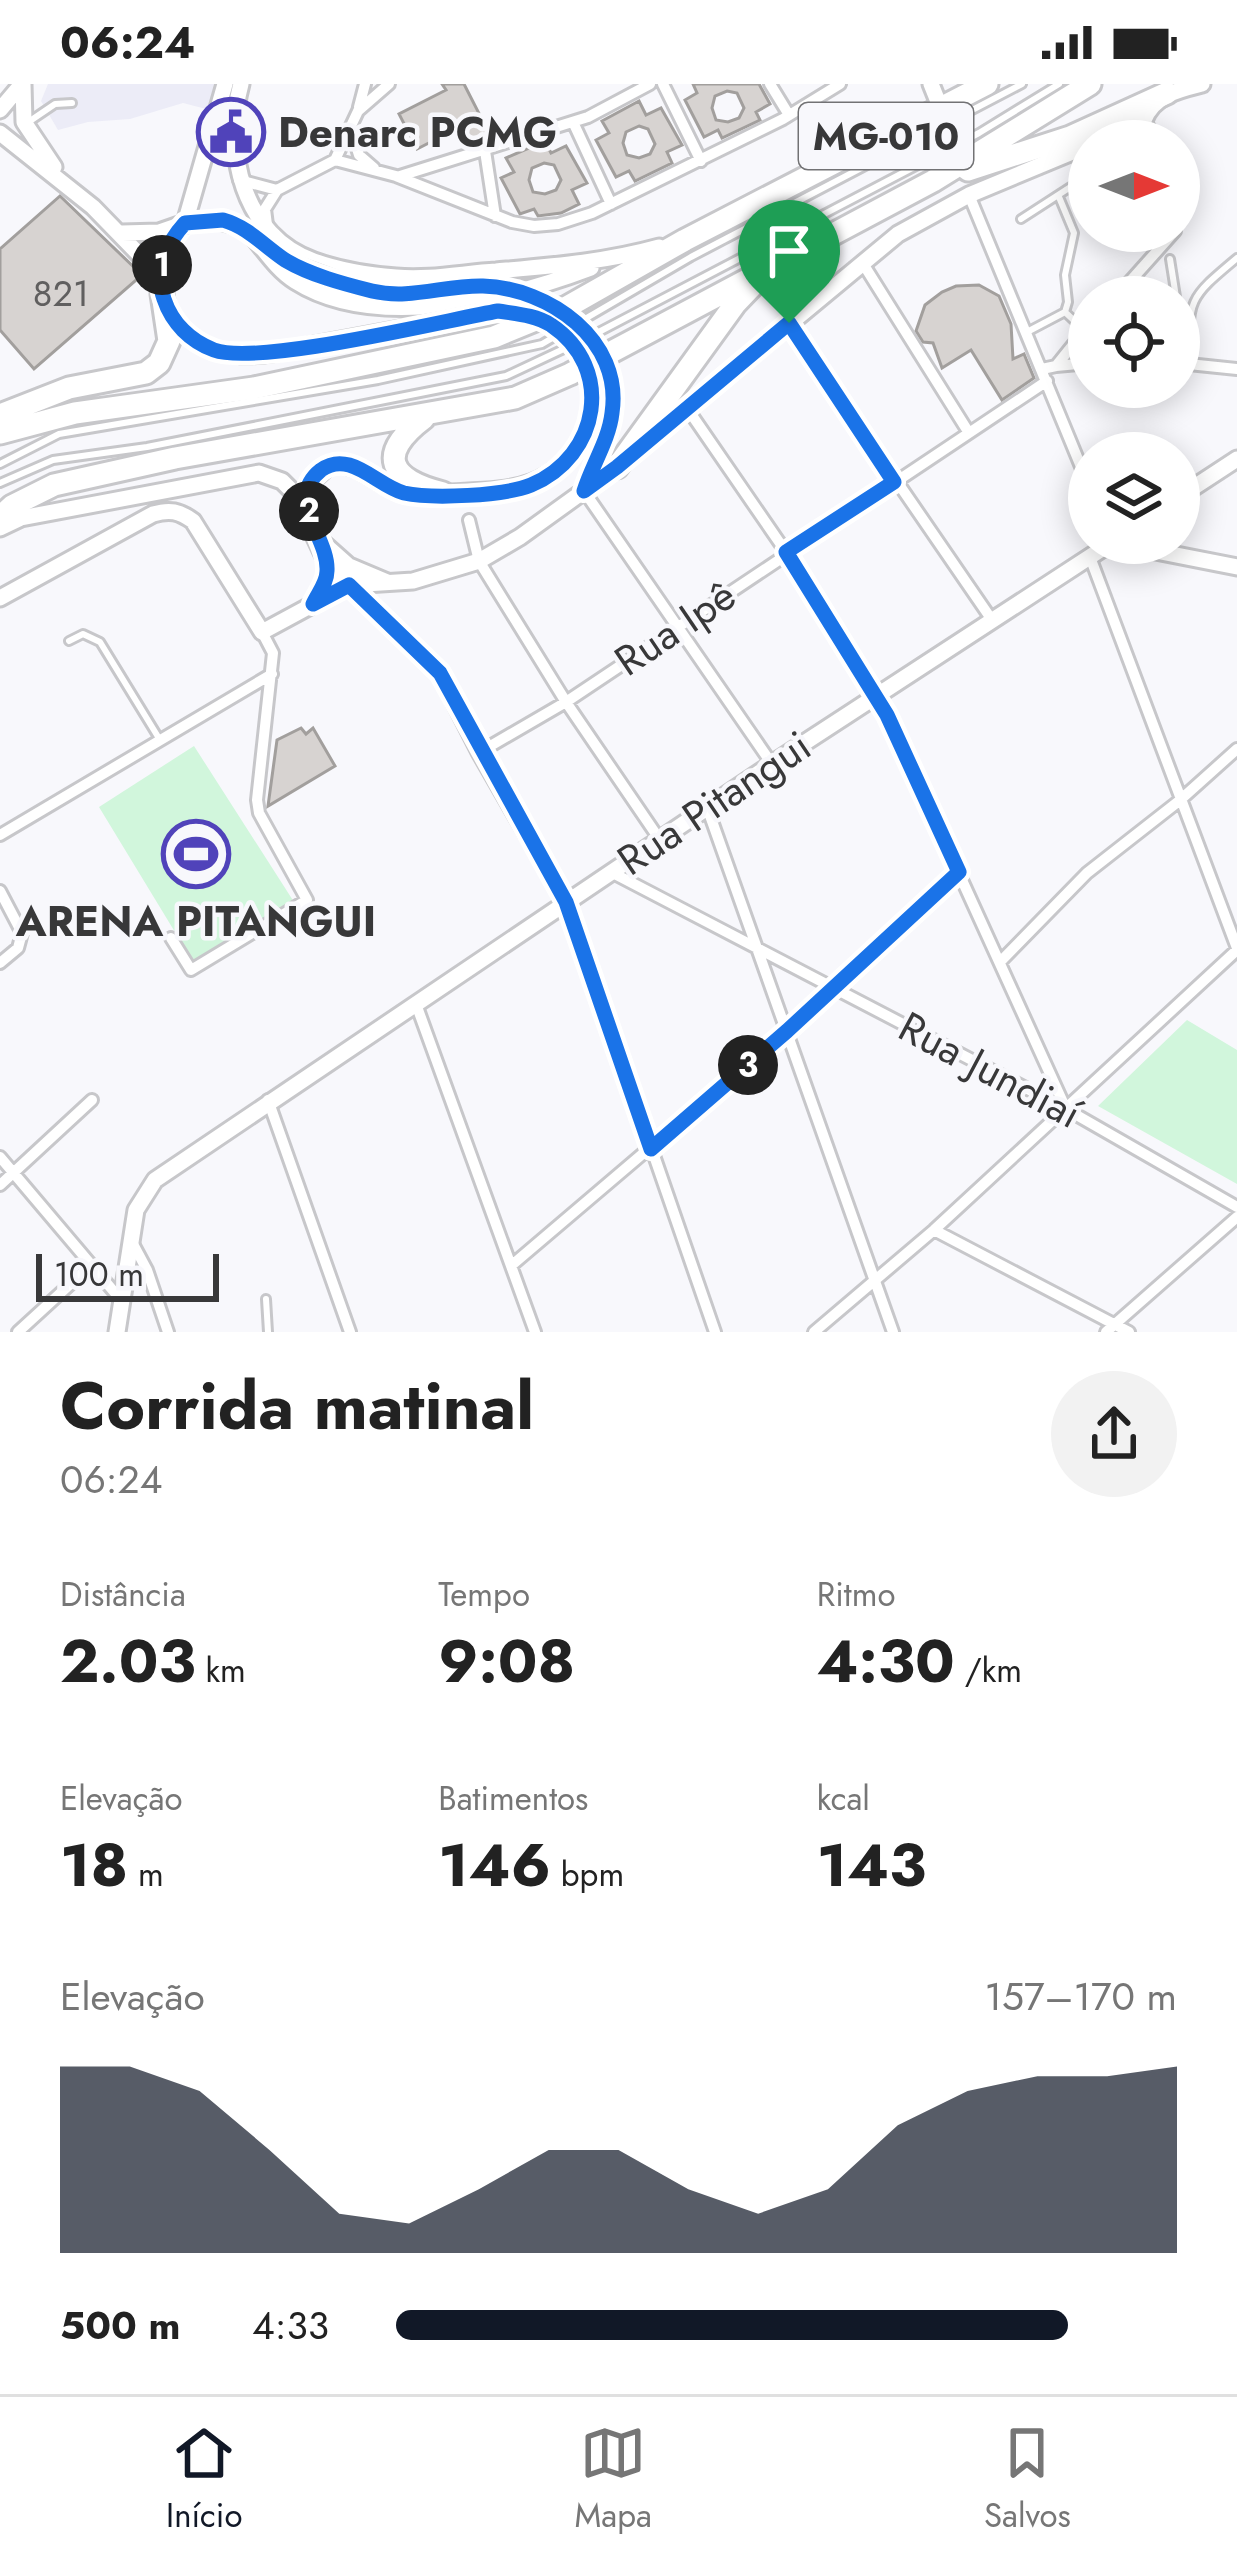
<!DOCTYPE html>
<html lang="pt">
<meta charset="utf-8">
<style>
:root{--surface:#fff;--page:#f2f2f2;--text:#222;--muted:#767676;--line:#e0e0e0;--accent:#111827}
body{margin:0;font-family:Jost,sans-serif;background:var(--page);color:var(--text);height:100vh;display:flex;flex-direction:column;font-size:45px;white-space:nowrap}
*{box-sizing:border-box;margin:0}
p{font-size:39px;color:var(--muted)}
.icon{flex:none;width:66px;height:66px;fill:none;stroke:currentColor;stroke-width:2;stroke-linecap:round;stroke-linejoin:round}
.map{position:relative;height:1248px;overflow:hidden}
.side{display:flex;flex-direction:column;background:var(--surface);flex:1}
.side>*{flex:none}
.needle{width:78px;rotate:90deg}
.controls{position:absolute;left:1068px;top:36px;display:grid;gap:24px}
.controls a{display:grid;place-items:center;width:132px;height:132px;border-radius:50%;background:var(--surface);box-shadow:0 6px 30px #0003;font-size:60px}
.scale{position:absolute;left:36px;bottom:30px;width:183px;box-sizing:border-box;padding-left:12px;border:6px solid #383839;border-top:0;font-size:33px;line-height:42px;white-space:nowrap;color:#383839;-webkit-text-stroke:9px #f8f8fc;paint-order:stroke}
.pin{position:absolute;display:grid;place-items:center;width:102px;height:102px;color:#fff;margin:-123px -51px;border-radius:50% 50% 50% 0;rotate:-45deg;box-shadow:0 0 12px #0007}
.pin .icon{rotate:45deg}
.km{position:absolute;width:60px;height:60px;margin:-30px;border-radius:50%;background:#222;color:#fff;font-size:33px;line-height:60px;text-align:center}
.round{display:grid;place-items:center;flex:none;width:126px;height:126px;border-radius:63px;background:var(--page)}
.summary{display:flex;align-items:center;justify-content:space-between;height:204px;padding:0 60px}
h1{font-size:66px;font-weight:700;line-height:90px}
.metrics{display:grid;grid-template-columns:repeat(3,1fr);gap:18px;height:204px;padding:12px 60px}
.metrics div{display:grid;align-content:center}
.metrics b{font-size:60px;font-weight:700}
.metrics small{font-size:33px;font-weight:400}
.metrics p{font-size:33px}
.chart{height:336px;padding:24px 60px}
.chart p{display:flex;justify-content:space-between}
.chart svg{width:100%;height:216px;margin-top:12px;fill:var(--accent);opacity:.7}
ul{padding:0 60px;list-style:none;font-size:39px}
li{display:grid;grid-template-columns:192px 144px 1fr;align-items:center;height:90px}
li i{height:30px;border-radius:15px;background:var(--accent)}
.status{display:flex;justify-content:space-between;align-items:center;height:84px;padding:0 60px;background:var(--surface);direction:ltr}
.status svg{height:33px;fill:currentColor}
.menu{display:flex;justify-content:space-around;align-items:center;height:168px;border-top:3px solid var(--line);background:var(--surface);font-size:33px;color:var(--muted)}
.menu a{display:grid;justify-items:center;gap:6px}
.menu .active{color:var(--accent)}
.map>svg:first-child{display:block}
.built{fill:#ececf7}
.green{fill:#d1f6dc}
.building{fill:#d7d3d1;stroke:#a29f9d;stroke-width:3;fill-rule:evenodd}
.lines{fill:none;stroke-linecap:round;stroke-linejoin:round}
.lane-casing{stroke:#c7c7ca;stroke-width:12}
.street-casing{stroke:#c7c7ca;stroke-width:16}
.secondary-casing{stroke:#c7c7ca;stroke-width:21}
.highway-casing{stroke:#c7c7ca;stroke-width:27}
.lane{stroke:#fff;stroke-width:6}
.street{stroke:#fff;stroke-width:10}
.secondary{stroke:#fff;stroke-width:15}
.highway{stroke:#fff;stroke-width:21}
.secondary-bridge-casing{stroke:#c7c7ca;stroke-width:21;stroke-linecap:butt}
.secondary-bridge{stroke:#fff;stroke-width:15}
.route-casing{stroke:#fff;stroke-width:24}
.route{stroke:#1a73e8;stroke-width:15}
.labels{text-anchor:middle;dominant-baseline:central;stroke-width:9;stroke-linejoin:round;paint-order:stroke}
.number-label{font-size:36px;fill:#605f5f}
.shield{fill:#f8f8fc;stroke:#727274;stroke-width:3}
.shield-label{font-size:39px;font-weight:bold;fill:#383839}
.poi-label{font-size:42px;font-weight:bold;fill:#383839;stroke:#f8f8fc;text-anchor:start}
.street-label{font-size:42px;fill:#383839;stroke:#f8f8fc}
</style>
<div class="status"><b>06:24</b><svg viewBox="0 0 49 12"><path d="M0 12V9h3v3zM5 12V6h3v6zM10 12V3h3v9zM15 12V0h3v12zM26 1h20v11H26zM47 4h2v5h-2z"/></svg></div>
<div class="map">
<svg width="1237" height="1248" viewBox="0 0 1237 1248">
<rect width="100%" height="100%" fill="#f8f8fc"/>
<path class="built" d="M48,0H223L214,27L183,19L130,35L88,38L58,46L41,17Z"/>
<path class="green" d="M194,662L294,818L195,881L99,723Z
M1187,936L1237,966V1100L1098,1022Z"/>
<path class="building" d="M442,0H464L489,49L472,58L464,41L417,65L399,30L446,6Z
M693,0H759L770,20L756,28L760,36L722,54L718,46L704,53L685,16L697,9ZM727,7L737,9L744,24L739,34L728,38L716,36L712,24L715,12Z
M639,17L646,31L661,24L682,61L667,68L672,79L635,97L629,87L616,93L596,56L609,49L602,37ZM639,42L648,45L655,60L650,70L639,74L627,71L623,59L626,48Z
M545,57L551,69L566,62L587,99L572,106L579,120L561,129L538,132L534,125L520,130L501,94L514,88L506,74ZM544,79L554,81L561,96L556,106L545,110L533,108L529,96L532,84Z
M60,112L142,191L34,285L0,246V165Z
M979,201L999,212L1011,240L1013,275L1024,270L1034,294L1002,316L971,266L942,284L933,259L923,258L916,247L925,221L942,208L956,202Z
M301,644L306,650L313,644L335,682L268,722L277,656Z"/>
<g class="lines">
<g class="lane-casing">
<path id="lane" d="M27,39L55,20L72,19
M1138,57L1151,47
M1059,113L1074,149L1065,191L1068,218L1065,228
M1021,135L1089,91
M1170,175L1176,213
M1065,228L1084,246
M1027,248L1065,228
M593,251L979,49L1059,0
M1190,279C1188,215 1188,215 1237,174
M0,380L59,350L378,296L542,260L691,173L1022,0
M0,399L53,376L147,363L506,292L570,262
M69,557L83,550L100,558L160,656
M266,1215L268,1248"/>
</g>
<g class="street-casing">
<path id="street" d="M389,0L358,27L335,76L396,92L512,138L534,142L558,140L592,129L783,35L840,0
M663,0L701,77
M770,0L789,31
M359,23L365,0
M1144,36L1158,57
M573,38L611,120
M351,45L359,71L374,84
M485,67L495,132
M1179,90L1183,96L1179,133
M400,92L588,33L650,0
M239,96L277,106
M969,111L1089,402
M267,141L265,125L277,106L335,76
M862,178L969,349
M1116,213L1175,147
M789,240L992,536
M1179,279L1237,285
M1056,282L1089,279
M1042,285L1056,282L1089,241
M687,324L786,468L887,631L1066,1025
M584,407L772,680
M469,436L479,477L566,618L660,756
M1090,473L1237,864
M480,668L566,618L1047,297
M707,723L893,1248
M0,751L272,590
M611,788L1066,1025L1237,1123
M0,807L22,849L18,864L0,879
M566,817L715,1248
M171,854L191,886L307,816L259,729L257,716L273,569L262,548
M1000,878L1087,789L1179,717L1237,665
M416,920L535,1248
M268,1016L350,1248
M0,1073L121,1216
M0,1101L92,1016
M934,1146L1129,1248
M132,1158L147,1186L168,1248
M512,1181L787,947L959,788
M18,1248L90,1182
M814,1248L934,1146L1237,866
M1106,1248L1237,1133"/>
</g>
<g class="secondary-casing">
<path id="secondary" d="M23,0L24,38L54,83
M241,0C223,66 243,152 314,177C339,186 370,191 396,193C429,196 463,189 496,187C552,182 605,178 659,163
M931,0L941,25
M0,26L21,1
M0,49L93,123L161,193
M1097,57L1144,36C1154,11 1178,6 1202,0
M122,149L159,148L185,139L225,0
M250,149C264,165 277,186 295,197C375,248 509,215 591,184
M255,153C231,135 214,135 185,139C144,182 160,251 219,267C250,276 283,267 314,261
M584,404L607,350
M1179,413L1237,375
M309,430L310,399L331,380C360,378 374,400 400,408C415,412 432,410 447,409C509,406 551,409 586,349
M0,444L21,434L259,389L282,397L294,409L328,481L440,589L480,668L566,817
M322,458L349,482L387,498
M1115,459L1237,483
M349,501L413,497L479,477L520,453L617,383L898,150L969,111L1089,61
M0,514L153,430C170,425 179,427 193,437L262,548L349,501
M117,1248L136,1126L155,1096L772,680L1111,459"/>
</g>
<g class="highway-casing">
<path id="highway" d="M968,86L1070,53L1167,9
M0,331L69,304L146,289L159,279L169,257L162,210
M424,334C375,371 390,396 443,409
M0,349L75,329L254,304L494,253L567,223L685,156L987,0
M617,383L735,220L757,197
M0,433L12,422L54,401L175,374L515,314L570,290L933,97L1090,0"/>
</g>
<use href="#lane" class="lane"/>
<use href="#street" class="street"/>
<use href="#secondary" class="secondary"/>
<use href="#highway" class="highway"/>
<g class="secondary-bridge-casing">
<path id="secondary-bridge" d="M297,182C326,192 356,206 386,209C417,213 447,203 478,202C557,200 634,269 607,350
M314,261C357,253 400,245 443,237C461,234 481,228 499,227C566,226 606,287 586,349"/>
</g>
<use href="#secondary-bridge" class="secondary-bridge"/>
</g>
<g class="lines">
<g class="route-casing">
<path id="route" d="M223,136C248,143 264,162 285,176C310,191 344,200 372,207C410,216 445,201 483,202C549,204 623,256 612,329C609,356 592,381 584,407L617,383L789,239L894,398L786,468L887,631L959,788L787,947L651,1065L566,818L440,589L349,501L313,520C318,509 327,499 327,487C329,453 284,415 321,386C350,365 377,402 404,409C432,415 504,412 531,401C600,372 615,284 551,241C535,231 517,230 498,227C442,237 258,282 214,266C190,257 172,239 164,215C154,187 166,160 185,139Z"/>
</g>
<use href="#route" class="route"/>
</g>
<defs>
<g id="civic-ring" transform="scale(3.45)"><circle r="9.5" fill="#f8f8fc" stroke="#5043ba" stroke-width="1.5"/><path d="M-.6-6.5H3V-4.5H.6V-3L4-1V1h2V6H-6V1h2V-1L-.6-3ZM-1.2 2.5V6h2.4V2.5Z" fill="#5043ba"/></g>
<g id="stadium-ring" transform="scale(3.45)"><circle r="9.5" fill="#f8f8fc" stroke="#5043ba" stroke-width="1.5"/><path d="M0-5a6.5 5 0 1 0 0 10a6.5 5 0 1 0 0-10ZM-3.5-1.8h7v3.6h-7Z" fill="#5043ba"/></g>
</defs>
<g fill-rule="evenodd">
<use href="#civic-ring" x="231" y="48"/>
<use href="#stadium-ring" x="196" y="770"/>
</g>
<g class="labels">
<g class="number-label">
<text x="61" y="209">821</text>
</g>
<rect class="shield" x="799" y="19" width="174" height="66" rx="9"/>
<g class="shield-label">
<text x="886" y="52">MG-010</text>
</g>
<g class="poi-label">
<text x="278" y="48">Denarc PCMG</text>
<text x="196" y="837" text-anchor="middle">ARENA PITANGUI</text>
</g>
<g class="street-label">
<text transform="translate(675 544) rotate(-34)">Rua Ipê</text>
<text transform="translate(714 719) rotate(-34)">Rua Pitangui</text>
<text transform="translate(990 986) rotate(28)">Rua Jundiaí</text>
</g>
</g>
</svg>
<div class="controls">
<a><svg class="needle" viewBox="-14 -14 28 28"><path d="M0-13l5 13h-10z" fill="#e53935"/><path d="M0 13l5-13h-10z" fill="#767676"/></svg></a>
<a><svg class="icon" aria-label="locate" viewBox="0 0 24 24"><circle cx="12" cy="12" r="6"/><path d="M12 2v4M12 18v4M2 12h4M18 12h4"/></svg></a>
<a><svg class="icon" aria-label="layers" viewBox="0 0 24 24"><path d="M12 4l9 5-9 5-9-5zM3 14l9 5 9-5"/></svg></a>
</div>
<div class="scale">100 m</div>
<div class="pin" style="left:789px;top:239px;background:#1e9e55"><svg class="icon" aria-label="arrive" viewBox="0 0 24 24"><path d="M6 21V4h12l-3 4 3 4H6"/></svg></div>
<b class="km" style="left:162px;top:181px">1</b>
<b class="km" style="left:309px;top:427px">2</b>
<b class="km" style="left:748px;top:981px">3</b>
</div>
<section class="side">
<div class="summary"><div><h1>Corrida matinal</h1><p>06:24</p></div><a class="round"><svg class="icon" aria-label="share" viewBox="0 0 24 24"><path d="M12 15V3M7 8l5-5 5 5M5 13v7h14v-7"/></svg></a></div>
<div class="metrics">
<div><p>Distância</p><b>2.03<small> km</small></b></div>
<div><p>Tempo</p><b>9:08</b></div>
<div><p>Ritmo</p><b>4:30<small> /km</small></b></div>
</div>
<div class="metrics">
<div><p>Elevação</p><b>18<small> m</small></b></div>
<div><p>Batimentos</p><b>146<small> bpm</small></b></div>
<div><p>kcal</p><b>143</b></div>
</div>
<div class="chart"><p><span>Elevação</span>157–170 m</p>
<svg viewBox="0 0 160 44" preserveAspectRatio="none"><path d="M0 44V6L10 6L20 11L30 23L40 36L50 38L60 31L70 23L80 23L90 31L100 36L110 31L120 18L130 11L140 8L150 8L160 6V44z"/></svg>
</div>
<ul>
<li><b>500 m</b>4:33<i style="width:86%"></i></li>
</ul>
</section>
<nav class="menu">
<a class="active"><svg class="icon" aria-label="home" viewBox="0 0 24 24"><path d="M3 11l9-7 9 7M6 9v11h12V9"/></svg>Início</a>
<a><svg class="icon" aria-label="map" viewBox="0 0 24 24"><path d="M3 6l6-2 6 2 6-2v14l-6 2-6-2-6 2zM9 4v14M15 6v14"/></svg>Mapa</a>
<a><svg class="icon" aria-label="saved" viewBox="0 0 24 24"><path d="M7 4h10v16l-5-4-5 4z"/></svg>Salvos</a>
</nav>
